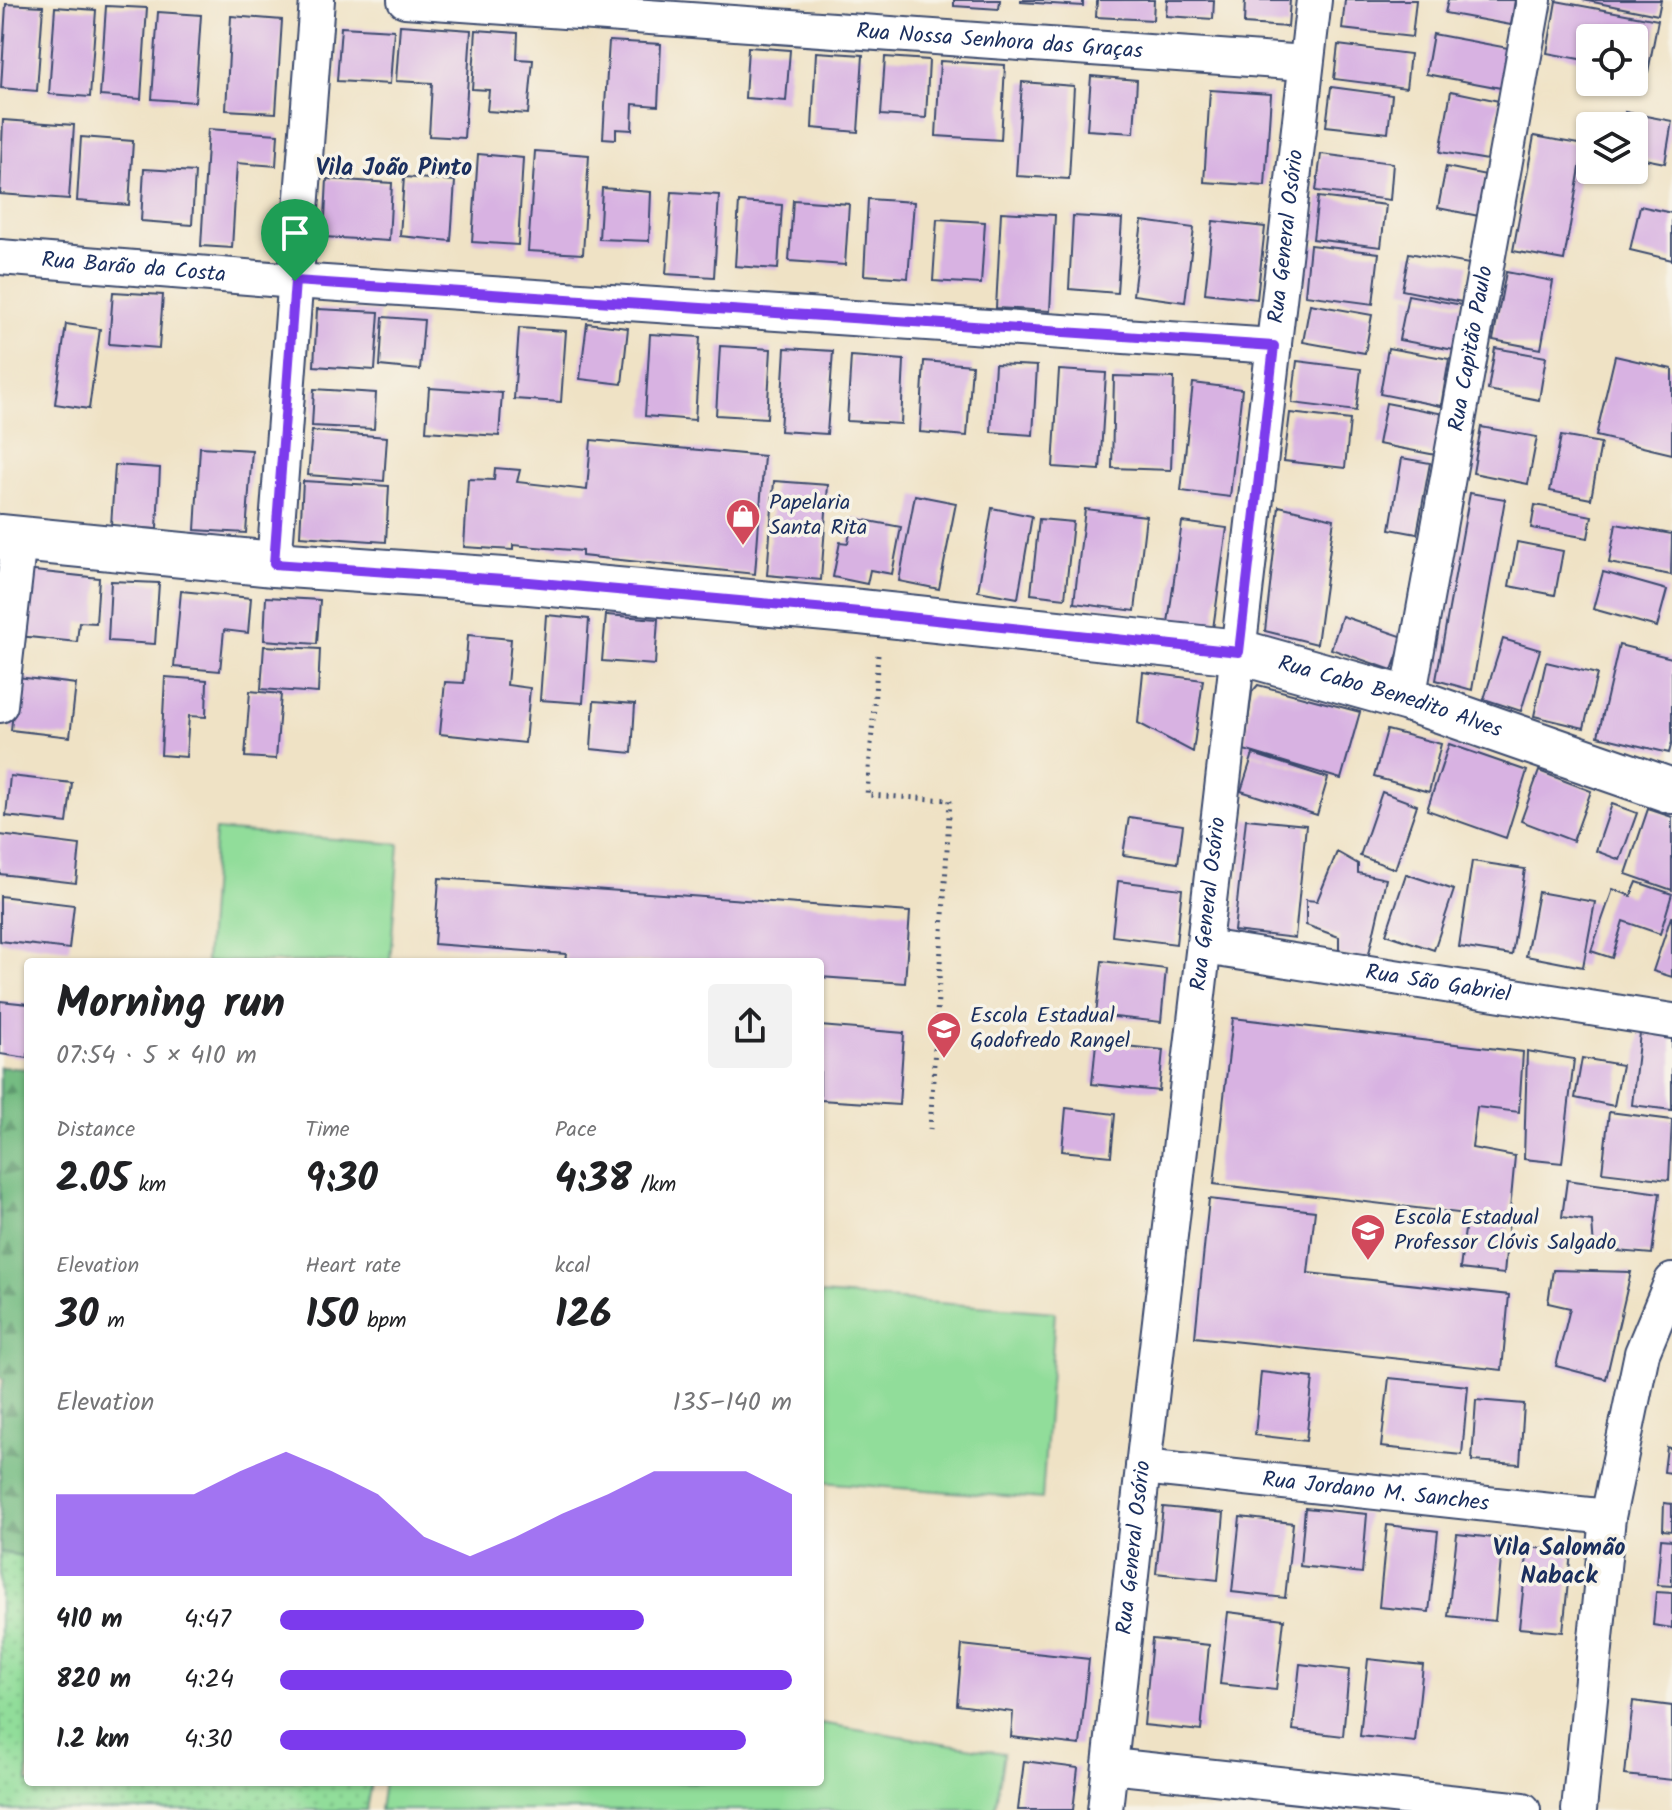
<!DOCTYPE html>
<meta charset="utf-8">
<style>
:root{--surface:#fff;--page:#f2f2f2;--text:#202124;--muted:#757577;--accent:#7c3aed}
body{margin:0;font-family:Kalam,sans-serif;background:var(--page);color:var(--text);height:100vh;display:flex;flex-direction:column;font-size:30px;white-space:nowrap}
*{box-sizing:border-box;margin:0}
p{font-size:26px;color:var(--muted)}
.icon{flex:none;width:44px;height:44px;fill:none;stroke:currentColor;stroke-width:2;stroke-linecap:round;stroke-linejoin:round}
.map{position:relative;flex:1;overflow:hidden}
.details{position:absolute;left:24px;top:958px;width:800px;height:828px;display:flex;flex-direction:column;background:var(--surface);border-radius:8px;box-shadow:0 2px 6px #0004}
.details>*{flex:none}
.controls{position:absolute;left:1576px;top:24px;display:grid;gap:16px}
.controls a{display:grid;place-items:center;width:72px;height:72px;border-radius:8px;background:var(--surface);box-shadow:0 2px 6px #0004;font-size:40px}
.pin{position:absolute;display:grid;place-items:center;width:68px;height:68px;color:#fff;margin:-82px -34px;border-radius:50% 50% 50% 0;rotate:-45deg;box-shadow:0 0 8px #0007}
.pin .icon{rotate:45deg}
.round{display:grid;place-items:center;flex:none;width:84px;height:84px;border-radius:8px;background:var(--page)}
.overview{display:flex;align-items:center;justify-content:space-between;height:136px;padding:0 32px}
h1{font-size:44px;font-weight:600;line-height:60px}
.figures{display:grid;grid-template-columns:repeat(3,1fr);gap:12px;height:136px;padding:8px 32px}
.figures div{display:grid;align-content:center}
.figures b{font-size:40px;font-weight:600}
.figures small{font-size:22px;font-weight:400}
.figures p{font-size:22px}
.chart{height:224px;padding:16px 32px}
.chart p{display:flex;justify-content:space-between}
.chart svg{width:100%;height:144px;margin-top:8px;fill:var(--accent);opacity:.7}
ul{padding:0 32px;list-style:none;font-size:26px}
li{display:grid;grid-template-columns:128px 96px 1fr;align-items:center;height:60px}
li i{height:20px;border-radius:10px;background:var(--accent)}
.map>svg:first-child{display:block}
.grass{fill:url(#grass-dots);stroke:#56867c;stroke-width:2}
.forest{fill:url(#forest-firs);stroke:#487670;stroke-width:2}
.pitch{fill:#91dd9a;stroke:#56867c;stroke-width:2}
.building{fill:#d8b2e2}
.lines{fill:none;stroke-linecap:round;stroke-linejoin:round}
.street-casing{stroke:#3b4a6d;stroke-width:38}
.secondary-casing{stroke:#3b4a6d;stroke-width:48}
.path{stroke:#3b4a6d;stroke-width:5;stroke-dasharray:2 6;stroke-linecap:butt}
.street{stroke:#fff;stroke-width:34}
.secondary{stroke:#fff;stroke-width:44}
.route-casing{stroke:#fff;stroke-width:16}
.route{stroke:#7c3aed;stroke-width:10}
.labels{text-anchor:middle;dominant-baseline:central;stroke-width:7;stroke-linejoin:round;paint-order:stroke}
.street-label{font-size:22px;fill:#1b2f5e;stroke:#f7f3e8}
.poi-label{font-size:22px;fill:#1b2f5e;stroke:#f7f3e8;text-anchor:start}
.neighbourhood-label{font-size:24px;font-weight:bold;fill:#1b2f5e;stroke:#f7f3e8}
</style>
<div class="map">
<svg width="1672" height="1810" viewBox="0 0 1672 1810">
<defs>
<pattern id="grass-dots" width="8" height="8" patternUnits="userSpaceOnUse" patternTransform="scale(2)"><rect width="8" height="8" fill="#91dd9a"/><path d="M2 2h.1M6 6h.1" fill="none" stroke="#7cbe87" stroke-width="1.8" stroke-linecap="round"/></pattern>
<pattern id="forest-firs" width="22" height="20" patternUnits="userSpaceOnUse" patternTransform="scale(2)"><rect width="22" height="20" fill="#74bc82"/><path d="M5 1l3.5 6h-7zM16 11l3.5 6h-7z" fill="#5e996e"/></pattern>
</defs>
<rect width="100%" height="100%" fill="#f7f3e8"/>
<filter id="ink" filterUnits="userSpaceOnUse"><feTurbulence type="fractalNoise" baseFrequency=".0125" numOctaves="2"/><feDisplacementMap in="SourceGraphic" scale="16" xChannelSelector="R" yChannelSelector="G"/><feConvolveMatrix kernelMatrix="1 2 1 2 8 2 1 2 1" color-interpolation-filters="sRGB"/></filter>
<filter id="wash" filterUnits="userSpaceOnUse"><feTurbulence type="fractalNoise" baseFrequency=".006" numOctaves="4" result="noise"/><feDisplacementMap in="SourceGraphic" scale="32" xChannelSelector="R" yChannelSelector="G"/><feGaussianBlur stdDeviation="1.8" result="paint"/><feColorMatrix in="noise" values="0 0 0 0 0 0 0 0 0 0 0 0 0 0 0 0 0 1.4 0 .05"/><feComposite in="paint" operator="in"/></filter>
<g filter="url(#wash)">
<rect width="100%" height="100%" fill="#efe2c5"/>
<path class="grass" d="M0,1552L28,1557V1782H371L366,1810H0Z"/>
<path class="forest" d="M0,1067L28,1069V1557L0,1552V1395L4,1379L0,1377Z"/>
<path class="pitch" d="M215,830L399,844L390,962H206Z
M820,1294L1055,1312L1042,1499L820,1482Z
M820,1723L1004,1753L995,1810H380L384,1782H820Z"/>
<g id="blocks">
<path class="building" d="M954,0H1000L999,9L954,6Z
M1021,0H1083V6L1021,2Z
M1097,0H1154L1153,20L1096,17Z
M1167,0H1214L1213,19L1166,16Z
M1245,0H1290L1288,27L1244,24Z
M1345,0H1416L1412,37L1342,29Z
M1448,0H1515L1511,25L1445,13Z
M1583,0H1661L1658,15Z
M1556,1L1658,20L1648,72L1634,70V38H1590V61L1547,53Z
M6,4L43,6L37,91L1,88Z
M106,6L147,8L141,99L100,96Z
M55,7L96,10L90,97L49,94Z
M158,12L201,15L195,102L152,99Z
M231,16L282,20L276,113L226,110Z
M400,25L471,30L464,138L429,136L432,83L396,81Z
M341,27L394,30L390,84L337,81Z
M476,30L518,33L517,59L533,60L528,114L487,111L489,90L472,89Z
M1433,34L1508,48L1501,88L1426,74Z
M609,41L661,44L658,106L633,104L632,130L616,129V139L603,138Z
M1338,45L1410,54L1406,88L1334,79Z
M748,47L790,50L786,101L745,98Z
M816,52L863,55L858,132L812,128Z
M885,57L929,60L926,118L881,115Z
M940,61L1005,65L1001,140L936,136Z
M1091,76L1137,80L1134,133L1087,130Z
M1022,82L1074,86L1069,179L1016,176Z
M1331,87L1392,95L1388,133L1326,126Z
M1210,90L1271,94L1265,186L1204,182Z
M1451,91L1499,101L1488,160L1440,152Z
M1625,112L1672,121L1665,163L1634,157V126H1622Z
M3,120L74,125L69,199L0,194Z
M208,129L278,134L276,166L237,163L232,248L201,246Z
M1534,136L1584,145L1564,260L1513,251Z
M81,137L133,141L129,205L77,201Z
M535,151L589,155L583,254L528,251Z
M478,154L523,158L518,245L472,242Z
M1321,154L1393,163L1390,200L1316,191Z
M1446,167L1486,175L1479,216L1438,208Z
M144,169L195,172L192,225L141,221Z
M404,177L455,181L451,241L400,236Z
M327,179L392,183L389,241L324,237Z
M602,188L651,192L649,241L599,239Z
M672,192L719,195L714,277L666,274Z
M1318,197L1386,205L1381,247L1313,239Z
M868,199L914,202L908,278L864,275Z
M793,200L849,204L845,265L789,261Z
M739,202L782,205L778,269L735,266Z
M1640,206L1672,213V260L1630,250Z
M1001,212L1055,215L1050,311L996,308Z
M1073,216L1122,219L1117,293L1069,289Z
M937,219L985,222L981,284L933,281Z
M1142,221L1194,228L1185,302L1133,295Z
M1213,221L1265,227L1257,299L1205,293Z
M1310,245L1379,253L1373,304L1305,295Z
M1409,253L1469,264L1462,302L1402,290Z
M1506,272L1553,281L1541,349L1493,340Z
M113,292L163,295L159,348L109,344Z
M1408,295L1462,305L1454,350L1399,340Z
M1310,304L1372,315L1365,353L1303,342Z
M317,309L379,312L375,370L314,366Z
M383,317L424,320L420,370L380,366Z
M587,323L628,328L622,384L580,379Z
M66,324L100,329L89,409L55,404Z
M519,328L566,331L561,402L514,399Z
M650,334L700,337L695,420L645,416Z
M720,346L771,349L767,418L716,415Z
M785,348L833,351L827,434L780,431Z
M1388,348L1449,359L1441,406L1380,394Z
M1495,348L1546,357L1539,400L1488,390Z
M851,356L904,360L901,424L847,421Z
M1615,356L1672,369V454L1596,436Z
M924,361L972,365L967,436L920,432Z
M1297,361L1361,369L1356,411L1292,403Z
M995,364L1037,366L1033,435L991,432Z
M1059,370L1106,373L1100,470L1053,467Z
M1114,376L1174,378L1171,470L1112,468Z
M1193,383L1242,389L1230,497L1181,491Z
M429,388L502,393L499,436L426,431Z
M314,389L376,393L374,429L312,426Z
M1386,403L1444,414L1436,455L1378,444Z
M1290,413L1350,420L1345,468L1284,461Z
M1481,427L1537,437L1528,484L1473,473Z
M312,431L387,437L384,481L308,475Z
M1561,436L1601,443L1591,499L1550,491Z
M591,440L764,456L755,574L582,556V551L513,545V550L464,547L468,479L494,480L495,468L520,470L517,482L587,490Z
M200,447L252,450L246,533L195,530Z
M1402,458L1430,463L1417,534L1390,529Z
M115,465L160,468L157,529L111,526Z
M303,481L389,486L386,542L300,536Z
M774,481L828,485L821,580L767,575Z
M1470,493L1505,499L1472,690L1436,680Z
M915,495L956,503L939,589L899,581Z
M1535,505L1592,516L1588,538L1531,528Z
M1279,506L1334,519L1317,644L1265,631Z
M992,508L1032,516L1018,598L978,591Z
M1085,509L1146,516L1135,611L1074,603Z
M853,518L901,527L892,574L870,570L867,584L833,577L840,542L848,543Z
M1039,519L1073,522L1065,598L1031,594Z
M1182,522L1227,528L1213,629L1168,623Z
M1616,524L1672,534L1671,575L1609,563Z
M1517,542L1563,551L1555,595L1509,586Z
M25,570L99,578L96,623L79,622L77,642L19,636Z
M1603,572L1667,590L1657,627L1593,609Z
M111,581L159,583L155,644L108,641Z
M181,591L251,598L248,633L224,630L220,671L174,667Z
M266,597L320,600L317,644L264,640Z
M546,615L589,619L583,703L540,700Z
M606,615L658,619L655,665L602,661Z
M1342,616L1404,637L1392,670L1331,649Z
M468,635L511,639L507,685L530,688L525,743L440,734L445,682L464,683Z
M1503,639L1540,650L1521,711L1484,699Z
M1619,645L1672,658V742L1669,753L1598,736Z
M264,646L320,649L318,693L261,689Z
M1546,662L1597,674L1584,728L1534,716Z
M1143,672L1203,680L1193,752L1138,723Z
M17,677L76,684L70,737L11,730Z
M165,677L207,680L206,717L189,716L186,757L161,755Z
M1258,685L1360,712L1341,779L1244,750L1252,692Z
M250,691L281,694L276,759L245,757Z
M594,701L635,704L632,753L591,749Z
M1387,730L1441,744L1429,792L1374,777Z
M1449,744L1527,771L1506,838L1427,810Z
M1253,754L1328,778L1317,815L1241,791Z
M1539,771L1591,791L1573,841L1521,821Z
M10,776L72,783L67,823L6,816Z
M1382,792L1417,805L1395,869L1360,856Z
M1612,804L1637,813L1620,860L1596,851Z
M1648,809L1672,817V890L1626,874Z
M1129,817L1183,825L1178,863L1123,855Z
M1246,819L1306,825L1295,938L1234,931Z
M0,835L80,845L76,883L0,874Z
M1337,852L1358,864V873L1386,879L1368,958L1339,955V937L1306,925V900L1317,901Z
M1472,861L1525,869L1512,955L1459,947Z
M1406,874L1454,890L1434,950L1386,934Z
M439,878L910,912L905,983L820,977V962H565L566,954L434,944Z
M1118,881L1182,889L1176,944L1112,936Z
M1637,882L1672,894L1660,934L1623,921L1612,958L1591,951L1613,889L1631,896Z
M1538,892L1595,902L1583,967L1526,956Z
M0,896L74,905L69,949L0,941Z
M1671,917H1672V977L1653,971Z
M1102,961L1166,969L1161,1022L1096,1015Z
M0,1001L28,1004V1058L0,1054Z
M1233,1018L1523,1052L1519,1112L1477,1107L1472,1148L1515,1156L1504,1274L1460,1269L1467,1214L1214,1184Z
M820,1026L904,1033L899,1105L820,1100Z
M1640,1033L1672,1037V1110L1632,1105Z
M1096,1043L1163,1050L1159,1091L1092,1084Z
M1527,1051L1574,1059L1562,1163L1524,1159Z
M1582,1058L1622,1065L1614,1106L1575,1098Z
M1066,1108L1115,1114L1111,1156L1062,1151Z
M1609,1112L1672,1120L1669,1180L1602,1172Z
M1567,1180L1660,1193L1652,1254L1594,1249L1592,1221L1562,1217Z
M1209,1199L1315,1211L1308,1273L1509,1295L1502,1370L1195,1337Z
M1553,1270L1631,1272L1606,1379L1556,1366L1570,1308L1548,1303Z
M1261,1372L1313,1378L1306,1441L1255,1435Z
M1389,1378L1468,1386L1462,1455L1381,1447Z
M1476,1400L1524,1404L1520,1464L1472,1461Z
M1667,1447L1672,1449V1473L1664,1472Z
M1664,1503L1672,1504V1531L1663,1530Z
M1163,1507L1224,1513L1218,1580L1156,1573Z
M1305,1508L1367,1514L1362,1573L1300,1566Z
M1240,1517L1293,1523L1285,1598L1232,1592Z
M1387,1525L1438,1531L1429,1612L1379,1607Z
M1457,1534L1503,1539L1495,1621L1448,1616Z
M1661,1539L1672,1540V1586L1657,1585Z
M1528,1547L1571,1552L1563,1632L1519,1628Z
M1656,1592L1672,1593V1628L1653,1625Z
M1228,1612L1284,1619L1276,1690L1220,1684Z
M1152,1639L1209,1645L1201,1731L1144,1725Z
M962,1645L1089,1659L1080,1745L1011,1737L1013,1712L957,1705Z
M1368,1659L1423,1665L1415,1742L1360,1736Z
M1300,1664L1349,1670L1343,1736L1293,1730Z
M1633,1701L1672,1706V1780L1625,1775Z
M1024,1761L1078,1768L1073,1810H1018Z"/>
</g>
</g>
<g filter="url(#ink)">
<use href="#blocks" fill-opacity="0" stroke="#3b4a6d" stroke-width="2"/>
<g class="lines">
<g class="street-casing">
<g id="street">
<path id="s1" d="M405,0L1306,63"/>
<path id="s2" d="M0,257L295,281L1274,346"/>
<path d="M274,564L317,0"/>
<path id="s3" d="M1408,699L1534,0"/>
<path d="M0,705L19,540"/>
<path id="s4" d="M1205,947L1672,1021"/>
<path id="s5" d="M1143,1467L1608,1517"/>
<path d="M1111,1766L1523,1810"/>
<path id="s6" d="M1105,1810L1143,1467L1314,0"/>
<path d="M1579,1810L1608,1517L1642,1353L1672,1281"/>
</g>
</g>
<g class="secondary-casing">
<g id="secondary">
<path id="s7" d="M0,537L274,564L518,581L860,612L1239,652L1408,699L1672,791"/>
</g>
</g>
<path class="path" d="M878,655L867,795L950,800L930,1129"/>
<use href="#street" class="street"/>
<use href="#secondary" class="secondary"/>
</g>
</g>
<g class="lines" filter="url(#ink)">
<g class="route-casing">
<path id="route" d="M295,281L1274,346L1239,652L860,612L518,581L274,564Z"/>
</g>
<use href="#route" class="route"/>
</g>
<defs>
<g id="shop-pin" transform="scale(1.8)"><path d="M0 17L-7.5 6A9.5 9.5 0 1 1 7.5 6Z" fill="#d1495b" stroke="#f7f3e8"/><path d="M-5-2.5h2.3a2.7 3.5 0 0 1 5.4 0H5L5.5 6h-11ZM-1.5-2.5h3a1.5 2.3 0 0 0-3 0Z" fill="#fff"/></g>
<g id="university-pin" transform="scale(1.8)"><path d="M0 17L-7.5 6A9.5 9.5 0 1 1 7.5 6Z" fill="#d1495b" stroke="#f7f3e8"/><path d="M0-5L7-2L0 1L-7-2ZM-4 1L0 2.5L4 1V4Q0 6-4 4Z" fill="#fff"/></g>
<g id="school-pin" transform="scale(1.8)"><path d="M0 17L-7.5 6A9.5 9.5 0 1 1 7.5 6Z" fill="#d1495b" stroke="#f7f3e8"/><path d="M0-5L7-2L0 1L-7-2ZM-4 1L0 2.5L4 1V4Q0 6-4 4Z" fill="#fff"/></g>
</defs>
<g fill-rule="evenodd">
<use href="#shop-pin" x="743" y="516"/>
<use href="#university-pin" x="944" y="1029"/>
<use href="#school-pin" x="1368" y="1231"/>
</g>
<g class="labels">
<g class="street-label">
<text stroke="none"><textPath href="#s1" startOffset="596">Rua Nossa Senhora das Graças</textPath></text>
<text stroke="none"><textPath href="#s6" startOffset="1584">Rua General Osório</textPath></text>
<text stroke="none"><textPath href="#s2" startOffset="134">Rua Barão da Costa</textPath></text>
<text stroke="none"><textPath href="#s3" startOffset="356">Rua Capitão Paulo</textPath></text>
<text stroke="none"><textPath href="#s7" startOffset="1402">Rua Cabo Benedito Alves</textPath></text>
<text stroke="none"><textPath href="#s6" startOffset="912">Rua General Osório</textPath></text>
<text stroke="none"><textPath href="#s4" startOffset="236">Rua São Gabriel</textPath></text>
<text stroke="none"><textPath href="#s5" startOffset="234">Rua Jordano M. Sanches</textPath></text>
<text stroke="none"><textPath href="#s6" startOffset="264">Rua General Osório</textPath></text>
</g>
<g class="poi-label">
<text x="769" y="503">Papelaria<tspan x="769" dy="25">Santa Rita</tspan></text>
<text x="970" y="1016">Escola Estadual<tspan x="970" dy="25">Godofredo Rangel</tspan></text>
<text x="1394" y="1218">Escola Estadual<tspan x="1394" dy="25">Professor Clóvis Salgado</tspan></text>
</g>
<g class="neighbourhood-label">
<text x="394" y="168">Vila João Pinto</text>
<text x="1559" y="1548">Vila Salomão<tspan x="1559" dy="28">Naback</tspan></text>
</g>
</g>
</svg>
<div class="controls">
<a><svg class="icon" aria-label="locate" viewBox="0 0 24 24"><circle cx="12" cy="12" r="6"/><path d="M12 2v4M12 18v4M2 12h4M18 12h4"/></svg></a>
<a><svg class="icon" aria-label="layers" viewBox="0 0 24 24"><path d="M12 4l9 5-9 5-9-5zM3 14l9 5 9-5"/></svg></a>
</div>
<div class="pin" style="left:295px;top:281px;background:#1e9e55"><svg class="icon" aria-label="arrive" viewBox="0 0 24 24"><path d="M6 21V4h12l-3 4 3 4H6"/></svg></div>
<section class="details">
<div class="overview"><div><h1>Morning run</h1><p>07:54 · 5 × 410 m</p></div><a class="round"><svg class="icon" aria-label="share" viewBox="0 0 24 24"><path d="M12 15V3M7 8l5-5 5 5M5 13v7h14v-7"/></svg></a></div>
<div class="figures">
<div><p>Distance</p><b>2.05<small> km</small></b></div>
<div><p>Time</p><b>9:30</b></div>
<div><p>Pace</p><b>4:38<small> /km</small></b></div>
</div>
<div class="figures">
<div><p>Elevation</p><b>30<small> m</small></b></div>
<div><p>Heart rate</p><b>150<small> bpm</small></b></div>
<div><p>kcal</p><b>126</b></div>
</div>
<div class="chart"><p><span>Elevation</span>135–140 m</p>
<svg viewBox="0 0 160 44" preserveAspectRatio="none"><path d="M0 44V19L10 19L20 19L30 19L40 12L50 6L60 12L70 19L80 32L90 38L100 32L110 25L120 19L130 12L140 12L150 12L160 19V44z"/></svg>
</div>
<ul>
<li><b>410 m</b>4:47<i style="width:71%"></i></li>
<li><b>820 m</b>4:24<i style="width:100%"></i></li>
<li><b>1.2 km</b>4:30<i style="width:91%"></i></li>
</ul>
</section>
</div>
